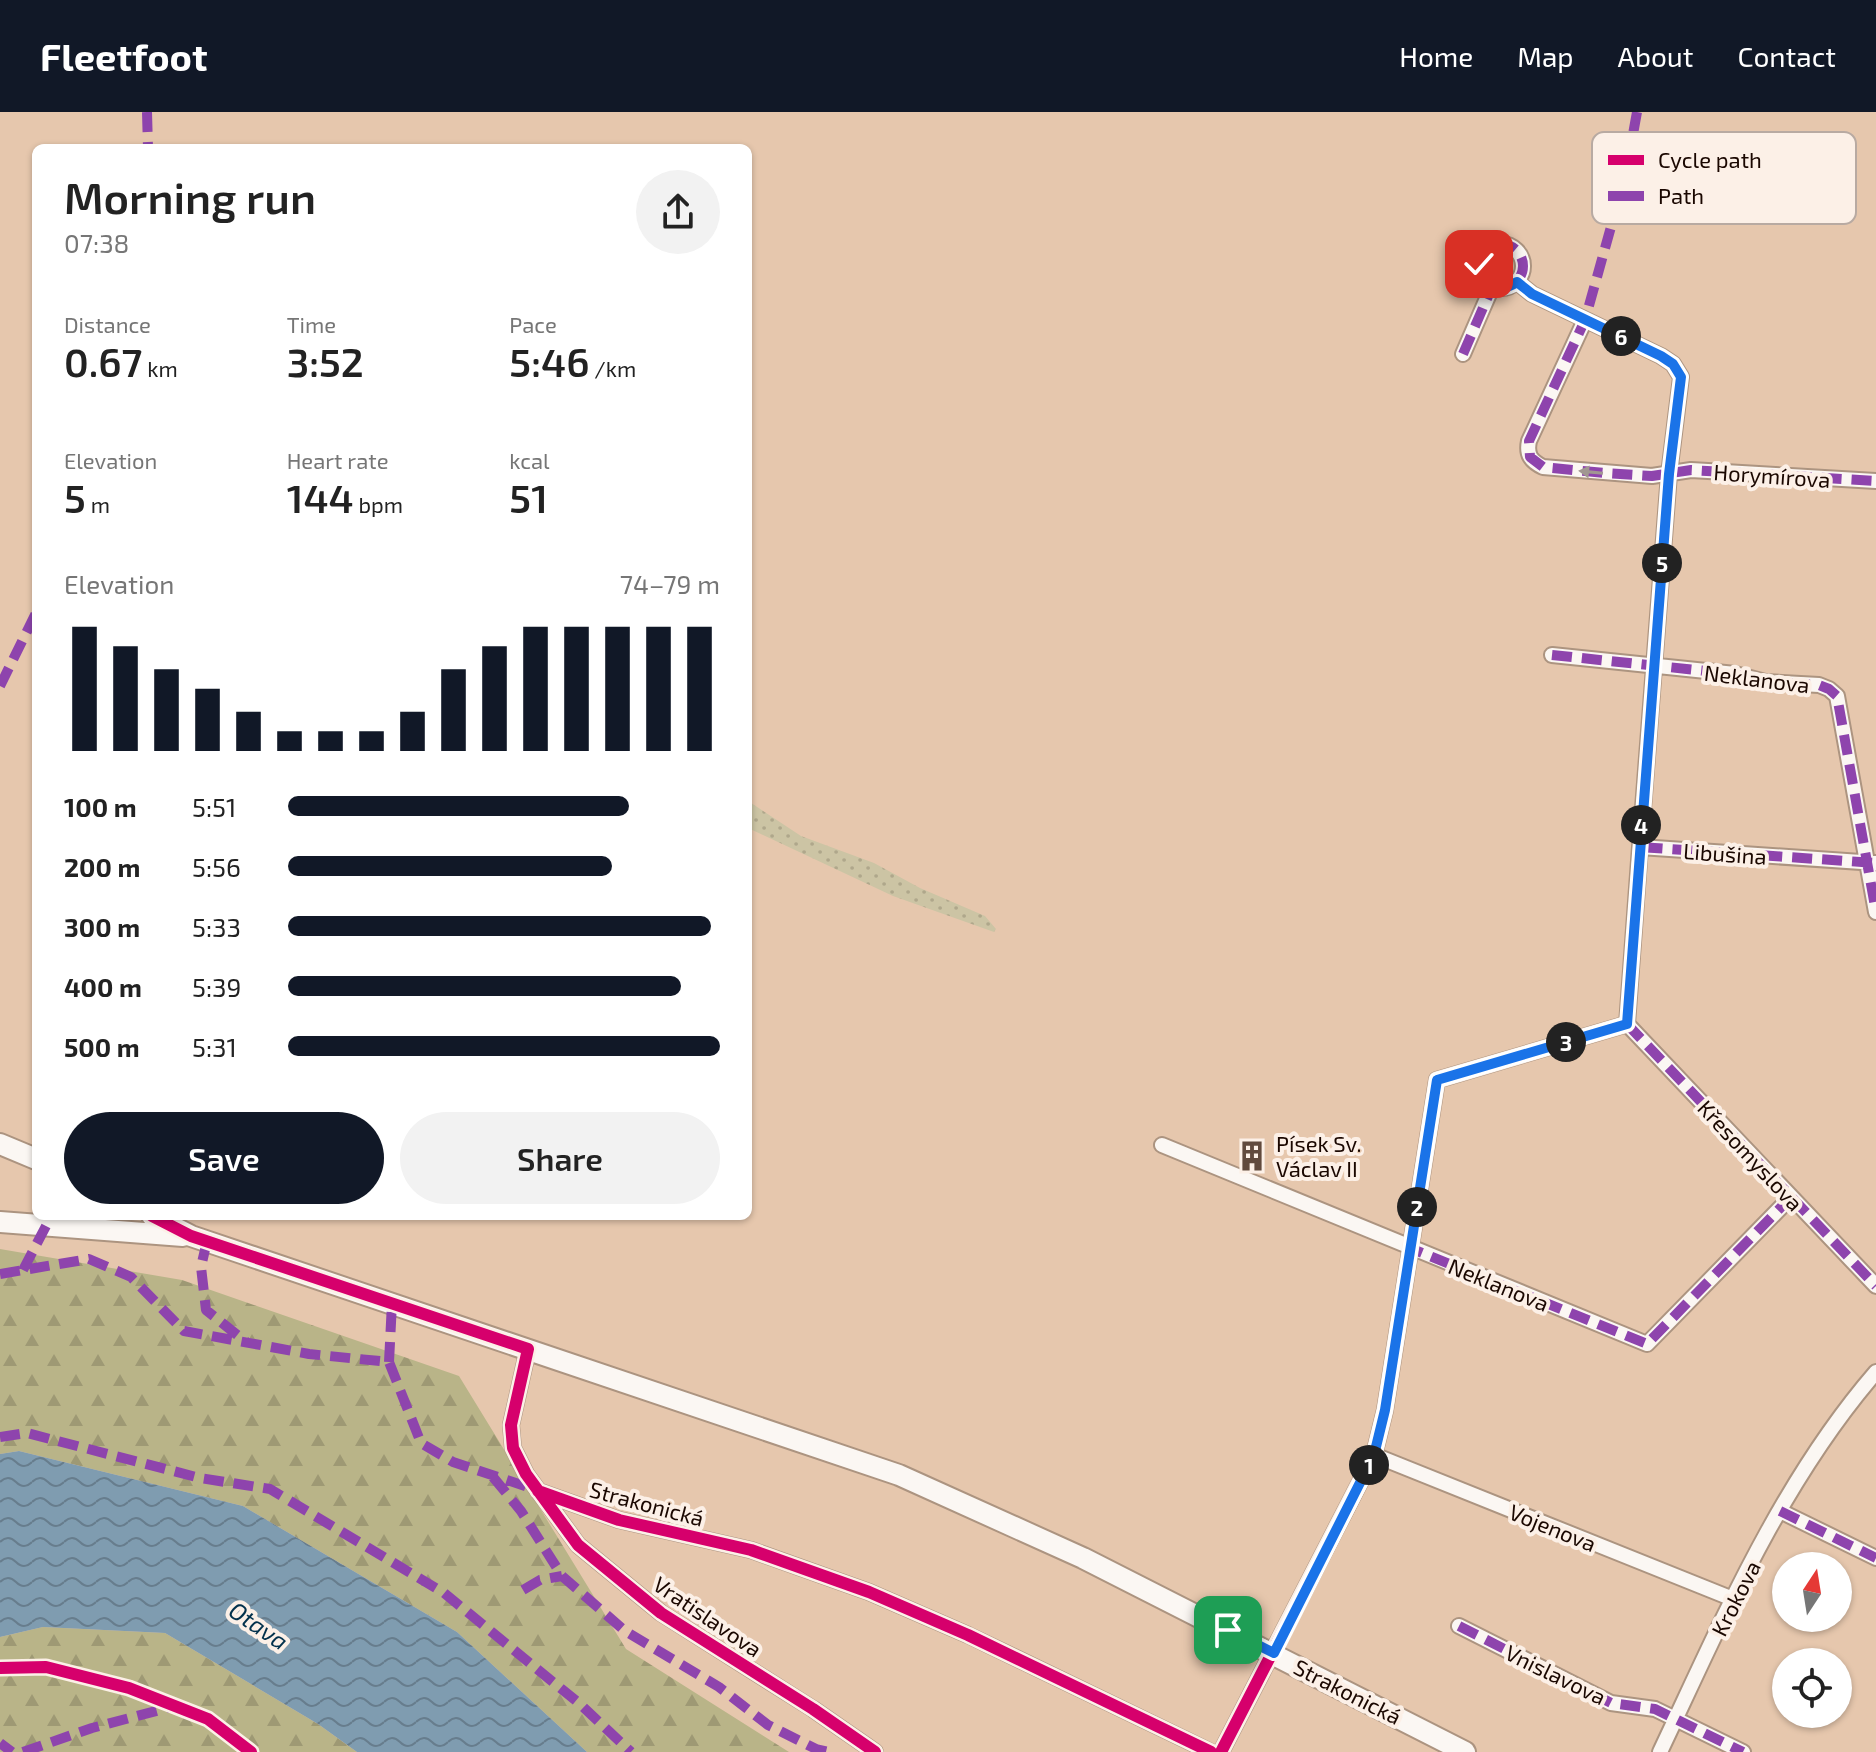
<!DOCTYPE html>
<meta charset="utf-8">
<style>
:root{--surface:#fff;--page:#f2f2f2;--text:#222;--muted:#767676;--accent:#111827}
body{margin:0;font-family:"Exo 2",sans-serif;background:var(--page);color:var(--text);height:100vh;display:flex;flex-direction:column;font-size:30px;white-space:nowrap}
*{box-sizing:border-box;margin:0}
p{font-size:26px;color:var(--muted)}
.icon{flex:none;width:44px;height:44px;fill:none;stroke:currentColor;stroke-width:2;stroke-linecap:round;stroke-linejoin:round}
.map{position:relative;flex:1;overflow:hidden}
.details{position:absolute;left:32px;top:32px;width:720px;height:1076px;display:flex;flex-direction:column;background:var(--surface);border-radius:12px;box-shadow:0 2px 6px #0004}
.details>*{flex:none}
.needle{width:52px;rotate:12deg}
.tools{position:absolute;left:1772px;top:1440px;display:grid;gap:16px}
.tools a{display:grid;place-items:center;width:80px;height:80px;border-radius:50%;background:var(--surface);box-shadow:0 2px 6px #0004;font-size:40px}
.pin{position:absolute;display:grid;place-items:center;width:68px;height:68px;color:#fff;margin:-34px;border-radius:16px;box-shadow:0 4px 12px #0006}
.km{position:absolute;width:40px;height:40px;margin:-20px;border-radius:50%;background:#222;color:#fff;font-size:22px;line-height:40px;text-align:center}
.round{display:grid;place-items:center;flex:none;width:84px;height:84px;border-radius:42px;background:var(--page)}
.headline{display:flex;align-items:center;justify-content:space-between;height:136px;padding:0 32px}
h1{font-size:44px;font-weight:600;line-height:60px}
.figures{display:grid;grid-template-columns:repeat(3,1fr);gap:12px;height:136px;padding:8px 32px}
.figures div{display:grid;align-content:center}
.figures b{font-size:40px;font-weight:600}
.figures small{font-size:22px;font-weight:400}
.figures p{font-size:22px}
.chart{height:224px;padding:16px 32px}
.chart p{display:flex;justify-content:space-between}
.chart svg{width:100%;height:144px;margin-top:8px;stroke:var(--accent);stroke-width:6}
.button{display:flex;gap:16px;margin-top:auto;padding:16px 32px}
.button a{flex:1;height:92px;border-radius:48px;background:var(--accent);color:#fff;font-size:32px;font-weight:600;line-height:92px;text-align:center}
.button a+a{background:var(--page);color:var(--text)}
ul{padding:0 32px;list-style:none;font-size:26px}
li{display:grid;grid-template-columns:128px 96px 1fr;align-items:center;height:60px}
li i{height:20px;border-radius:10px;background:var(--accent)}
header{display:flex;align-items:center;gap:48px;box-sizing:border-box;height:112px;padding:0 40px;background:var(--accent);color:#fff}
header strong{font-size:38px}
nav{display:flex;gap:44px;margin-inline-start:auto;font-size:28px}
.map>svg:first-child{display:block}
.grass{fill:url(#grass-dots)}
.forest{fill:url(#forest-firs)}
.water{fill:url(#water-waves)}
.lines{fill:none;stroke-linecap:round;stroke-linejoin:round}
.street-casing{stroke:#ac9480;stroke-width:18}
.secondary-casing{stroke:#ac9480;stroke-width:24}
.street{stroke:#fbf7f3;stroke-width:14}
.secondary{stroke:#fbf7f3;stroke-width:20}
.quiet{stroke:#8e44ad;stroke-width:10;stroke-dasharray:20 10;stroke-linecap:butt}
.cycleway-casing{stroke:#fcf0e7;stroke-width:17}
.cycleway{stroke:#d6006c;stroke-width:12}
.oneway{fill:#a19792}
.route-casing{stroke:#fff;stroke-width:16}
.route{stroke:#1a73e8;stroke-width:10}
.labels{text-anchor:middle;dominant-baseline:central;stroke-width:8;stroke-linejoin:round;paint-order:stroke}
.street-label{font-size:22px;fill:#1a0700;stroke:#fcf0e7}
.poi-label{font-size:22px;fill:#1a0700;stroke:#fcf0e7;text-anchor:start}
.water-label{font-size:24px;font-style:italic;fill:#02314c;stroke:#fcf0e7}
.key{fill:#fcf0e7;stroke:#b8aaa2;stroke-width:2}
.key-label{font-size:22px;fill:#1a0700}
</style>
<header>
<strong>Fleetfoot</strong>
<nav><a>Home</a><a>Map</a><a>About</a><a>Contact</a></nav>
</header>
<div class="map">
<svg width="1876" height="1640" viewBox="0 0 1876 1640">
<defs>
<pattern id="grass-dots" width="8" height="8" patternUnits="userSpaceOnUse" patternTransform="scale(2)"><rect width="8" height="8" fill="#ccc4a4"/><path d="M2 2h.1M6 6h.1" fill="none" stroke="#afa78b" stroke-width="1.8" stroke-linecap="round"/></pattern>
<pattern id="forest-firs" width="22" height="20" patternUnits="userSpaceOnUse" patternTransform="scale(2)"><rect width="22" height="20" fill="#b9b488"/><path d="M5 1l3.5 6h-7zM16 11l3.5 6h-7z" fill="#9e9974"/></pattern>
<pattern id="water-waves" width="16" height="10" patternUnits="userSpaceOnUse" patternTransform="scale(2)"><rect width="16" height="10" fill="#7f9cb0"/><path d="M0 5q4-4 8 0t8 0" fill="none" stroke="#677d8d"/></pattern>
</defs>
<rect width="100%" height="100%" fill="#e6c7ad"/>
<path class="grass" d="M748,689L801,724L874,751L920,776L985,804L996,817L994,820L893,784L748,716Z"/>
<path class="forest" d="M0,1137L182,1168L459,1264L626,1537L789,1640H587L457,1520L243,1394L19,1339L0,1342Z
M43,1515L165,1521L318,1612L357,1640H0V1525Z"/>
<path class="water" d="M19,1339L243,1394L457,1520L587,1640H357L318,1612L165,1521L43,1515L0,1525V1342Z"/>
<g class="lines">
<g class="street-casing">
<path id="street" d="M1479 154a22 22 0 1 1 44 0a22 22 0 1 1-44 0Z
M1517,170L1532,182L1661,244L1673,252L1681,265L1669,362L1640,735
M1585,208L1529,329C1526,343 1531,349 1543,355L1652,364L1691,358L1876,369
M1463,242L1492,175
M1552,543L1735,562L1765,570L1819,573L1829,577L1837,584L1876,800
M1627,912L1640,735L1876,751
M1627,912L1876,1174
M1162,1033L1647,1232L1791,1085
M528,1237L511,1313L513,1336L526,1362L578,1433L661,1501L813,1597L875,1640
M1374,1343L1733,1487
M538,1379L619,1408L751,1438L869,1480L968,1523L1211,1640
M1780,1399L1876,1446
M1459,1514L1611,1591L1655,1597L1743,1640
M1221,1640L1374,1343L1385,1298L1437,968L1627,912
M1660,1640C1722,1509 1780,1371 1876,1260"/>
</g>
<g class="secondary-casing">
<path id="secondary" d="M0,1032L36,1047
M152,1104L191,1124L899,1363L1083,1446L1465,1640
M0,1110L183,1124"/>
</g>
<use href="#street" class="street"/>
<use href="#secondary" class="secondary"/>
<path class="quiet" d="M147,0L148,36
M1637,0L1626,61L1585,208L1529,329L1530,345L1543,355L1604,361L1652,364L1691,358L1876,369
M1479 154a22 22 0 1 1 44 0a22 22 0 1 1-44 0Z
M1517,170L1532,182L1661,244L1673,252L1681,265L1669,362L1640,735
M1463,242L1492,175
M1552,543L1735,562L1765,570L1819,573L1829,577L1837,584L1876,800
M0,574L36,501
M1627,912L1640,735L1876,751
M1627,912L1876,1174
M207,1129L201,1155L206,1198L246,1230
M1411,1129L1410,1136L1647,1232L1791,1085
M23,1158L46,1114
M0,1162L89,1147L131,1165L184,1219L309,1242L389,1250L421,1331L453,1350L534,1377
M389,1250L392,1191
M0,1325L27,1321L200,1366L270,1377L444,1481L580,1592L631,1640
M493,1365L521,1399L562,1464L625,1519L719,1575L768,1613L816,1637L829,1640
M1780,1399L1876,1446
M523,1478L540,1468L562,1464
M1459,1514L1611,1591L1655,1597L1743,1640
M0,1631L12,1640
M23,1640L92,1616L171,1595"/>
<g class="cycleway-casing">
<path id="cycleway" d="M152,1104L191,1124L528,1237L511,1313L513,1336L526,1362L578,1433L661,1501L813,1597L875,1640
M538,1379L619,1408L751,1438L869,1480L968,1523L1211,1640
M0,1556L46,1555L129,1576L208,1607L251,1640
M1221,1640L1374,1343L1385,1298L1437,968L1627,912"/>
</g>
<use href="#cycleway" class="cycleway"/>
</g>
<defs><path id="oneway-solid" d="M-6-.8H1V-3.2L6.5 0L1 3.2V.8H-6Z" transform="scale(2)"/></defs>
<use class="oneway" href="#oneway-solid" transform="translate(1591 360) rotate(-174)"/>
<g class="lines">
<g class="route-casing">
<path id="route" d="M1228,1518L1274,1541L1374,1343L1385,1298L1437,968L1627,912L1669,362L1681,265L1673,252L1661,244L1532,182L1517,170C1499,182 1482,174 1479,152"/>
</g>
<use href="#route" class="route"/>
</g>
<defs>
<g id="building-bare" transform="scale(2.4)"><path d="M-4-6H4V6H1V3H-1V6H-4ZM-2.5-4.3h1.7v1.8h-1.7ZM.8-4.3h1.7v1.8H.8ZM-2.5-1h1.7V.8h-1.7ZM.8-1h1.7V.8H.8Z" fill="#614a3d" stroke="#fcf0e7" stroke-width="2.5" paint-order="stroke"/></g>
</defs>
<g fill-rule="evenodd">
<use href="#building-bare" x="1252" y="1044"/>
</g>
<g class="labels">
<g class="street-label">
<text transform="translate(1772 363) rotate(4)">Horymírova</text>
<text transform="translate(1757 566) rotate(7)">Neklanova</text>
<text transform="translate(1725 741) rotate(4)">Libušina</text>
<text transform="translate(1751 1043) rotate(47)">Křesomyslova</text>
<text transform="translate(1499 1172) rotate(22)">Neklanova</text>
<text transform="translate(647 1391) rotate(15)">Strakonická</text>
<text transform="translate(1553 1415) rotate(22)">Vojenova</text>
<text transform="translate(1735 1486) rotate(-63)">Krokova</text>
<text transform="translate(708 1504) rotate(34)">Vratislavova</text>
<text transform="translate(1556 1562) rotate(26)">Vnislavova</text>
<text transform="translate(1348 1579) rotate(27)">Strakonická</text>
</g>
<g class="poi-label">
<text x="1276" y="1031">Písek Sv.<tspan x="1276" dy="25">Václav II</tspan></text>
</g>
<g class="water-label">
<text transform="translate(259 1513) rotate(34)">Otava</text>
</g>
</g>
<rect x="1592" y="20" width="264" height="92" rx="12" class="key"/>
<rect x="1608" y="43" width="36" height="10" fill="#d6006c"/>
<rect x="1608" y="79" width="36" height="10" fill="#8e44ad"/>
<g class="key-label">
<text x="1658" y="56">Cycle path</text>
<text x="1658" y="92">Path</text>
</g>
</svg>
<div class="tools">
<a><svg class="needle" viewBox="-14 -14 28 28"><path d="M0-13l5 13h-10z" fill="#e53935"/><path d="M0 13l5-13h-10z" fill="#767676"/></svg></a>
<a><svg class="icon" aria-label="locate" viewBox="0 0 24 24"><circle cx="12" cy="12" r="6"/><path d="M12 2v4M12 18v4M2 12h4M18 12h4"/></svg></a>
</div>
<div class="pin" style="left:1228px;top:1518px;background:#1e9e55"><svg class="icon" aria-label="arrive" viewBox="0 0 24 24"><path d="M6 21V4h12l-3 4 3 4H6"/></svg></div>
<div class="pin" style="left:1479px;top:152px;background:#d93025"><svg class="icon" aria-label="check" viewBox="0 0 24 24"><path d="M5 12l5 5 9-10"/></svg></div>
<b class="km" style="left:1369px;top:1353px">1</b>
<b class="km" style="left:1417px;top:1095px">2</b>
<b class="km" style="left:1566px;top:930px">3</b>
<b class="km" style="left:1641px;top:713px">4</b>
<b class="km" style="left:1662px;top:451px">5</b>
<b class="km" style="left:1621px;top:224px">6</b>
<section class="details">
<div class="headline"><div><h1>Morning run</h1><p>07:38</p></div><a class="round"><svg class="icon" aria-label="share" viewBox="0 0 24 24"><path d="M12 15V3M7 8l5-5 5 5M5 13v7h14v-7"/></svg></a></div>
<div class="figures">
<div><p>Distance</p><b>0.67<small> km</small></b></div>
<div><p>Time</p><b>3:52</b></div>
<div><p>Pace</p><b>5:46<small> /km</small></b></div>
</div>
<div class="figures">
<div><p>Elevation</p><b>5<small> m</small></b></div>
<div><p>Heart rate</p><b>144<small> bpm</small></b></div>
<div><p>kcal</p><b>51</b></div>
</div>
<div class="chart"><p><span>Elevation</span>74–79 m</p>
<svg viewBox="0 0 160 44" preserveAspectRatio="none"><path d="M5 44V6M15 44V12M25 44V19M35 44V25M45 44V32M55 44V38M65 44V38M75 44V38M85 44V32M95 44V19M105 44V12M115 44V6M125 44V6M135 44V6M145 44V6M155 44V6"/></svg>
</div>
<ul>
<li><b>100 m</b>5:51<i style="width:79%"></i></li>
<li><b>200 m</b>5:56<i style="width:75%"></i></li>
<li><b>300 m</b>5:33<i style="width:98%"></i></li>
<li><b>400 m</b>5:39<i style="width:91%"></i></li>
<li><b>500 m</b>5:31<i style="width:100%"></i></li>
</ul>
<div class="button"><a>Save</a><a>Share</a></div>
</section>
</div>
